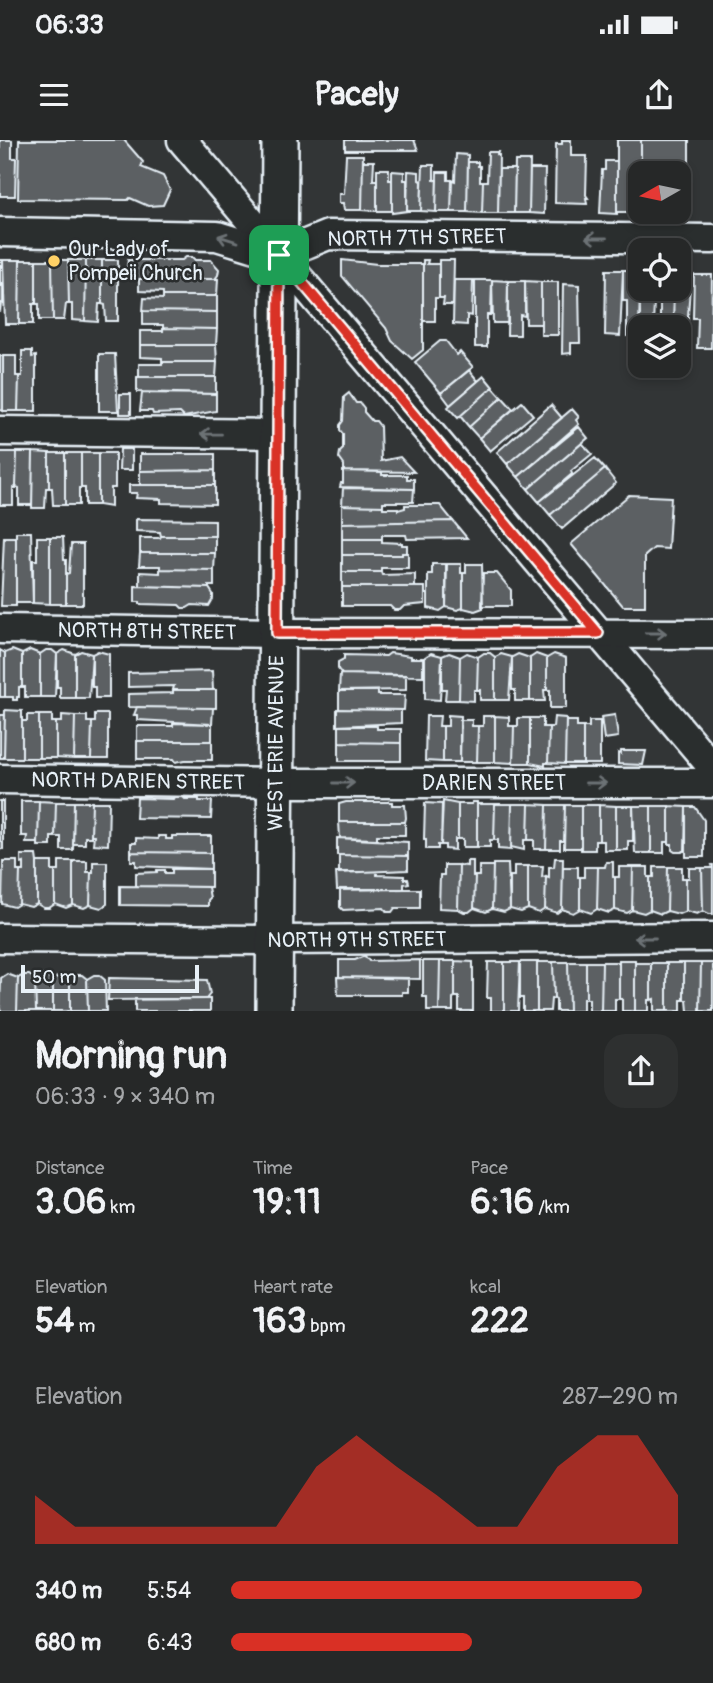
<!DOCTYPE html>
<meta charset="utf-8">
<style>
:root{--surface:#262828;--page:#2e3030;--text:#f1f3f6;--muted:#a4a6a8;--line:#424445;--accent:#d93025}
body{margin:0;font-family:Pangolin,sans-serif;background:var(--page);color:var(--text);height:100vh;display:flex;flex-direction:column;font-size:26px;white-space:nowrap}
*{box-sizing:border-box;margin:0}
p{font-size:23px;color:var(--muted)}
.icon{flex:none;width:38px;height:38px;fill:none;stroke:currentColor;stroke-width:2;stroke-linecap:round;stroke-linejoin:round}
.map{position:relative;height:871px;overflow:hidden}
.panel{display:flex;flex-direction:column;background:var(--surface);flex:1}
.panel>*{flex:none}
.needle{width:46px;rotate:261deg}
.buttons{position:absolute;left:628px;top:21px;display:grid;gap:14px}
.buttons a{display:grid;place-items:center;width:63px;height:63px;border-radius:14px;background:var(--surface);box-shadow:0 4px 10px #0003,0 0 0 2px var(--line);font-size:35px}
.scale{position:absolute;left:21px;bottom:18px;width:178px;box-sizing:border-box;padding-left:7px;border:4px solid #e8f1f8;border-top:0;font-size:19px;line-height:24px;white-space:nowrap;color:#e8f1f8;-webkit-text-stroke:5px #2a2d2e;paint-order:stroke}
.pin{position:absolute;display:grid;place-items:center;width:60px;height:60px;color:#fff;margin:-30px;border-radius:14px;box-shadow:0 4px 10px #0006}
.round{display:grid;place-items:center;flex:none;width:74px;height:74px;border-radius:21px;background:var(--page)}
.headline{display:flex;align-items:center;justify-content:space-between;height:119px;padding:0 35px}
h1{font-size:38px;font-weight:800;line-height:52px}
.metrics{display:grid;grid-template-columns:repeat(3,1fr);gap:10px;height:119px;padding:7px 35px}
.metrics div{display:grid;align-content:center}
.metrics b{font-size:35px;font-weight:800}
.metrics small{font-size:19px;font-weight:400}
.metrics p{font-size:19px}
.chart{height:196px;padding:14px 35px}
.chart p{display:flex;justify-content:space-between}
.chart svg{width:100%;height:126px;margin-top:7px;fill:var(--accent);opacity:.7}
ul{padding:0 35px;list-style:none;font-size:23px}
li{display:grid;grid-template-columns:112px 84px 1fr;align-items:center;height:52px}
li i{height:18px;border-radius:9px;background:var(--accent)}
.status{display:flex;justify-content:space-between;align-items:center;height:49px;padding:0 35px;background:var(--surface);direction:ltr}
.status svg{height:19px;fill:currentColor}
header{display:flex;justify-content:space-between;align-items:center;height:91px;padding:0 35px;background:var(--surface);font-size:32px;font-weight:800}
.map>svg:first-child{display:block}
.building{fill:#5c6063;stroke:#e8f1f8;stroke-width:2}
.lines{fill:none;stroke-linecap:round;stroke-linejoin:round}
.minor-casing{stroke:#e8f1f8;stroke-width:33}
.major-casing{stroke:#e8f1f8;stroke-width:40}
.minor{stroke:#2a2d2e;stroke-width:28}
.major{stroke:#2a2d2e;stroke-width:35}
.oneway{stroke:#6c7275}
.route-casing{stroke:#fff;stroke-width:14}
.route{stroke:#d93025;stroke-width:9}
.poi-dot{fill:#ffd166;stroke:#2a2d2e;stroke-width:2.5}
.labels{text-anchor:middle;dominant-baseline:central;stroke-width:5;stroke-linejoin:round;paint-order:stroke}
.street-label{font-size:21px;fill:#e8f1f8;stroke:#2a2d2e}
.poi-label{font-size:21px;fill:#e8f1f8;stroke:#2a2d2e;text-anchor:start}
</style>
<div class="status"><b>06:33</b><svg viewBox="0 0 49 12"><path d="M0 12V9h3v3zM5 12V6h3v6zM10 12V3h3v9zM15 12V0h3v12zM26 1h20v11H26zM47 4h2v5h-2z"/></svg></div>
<header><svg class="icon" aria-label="menu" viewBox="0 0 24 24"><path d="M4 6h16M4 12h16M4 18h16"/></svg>Pacely<svg class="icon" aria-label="share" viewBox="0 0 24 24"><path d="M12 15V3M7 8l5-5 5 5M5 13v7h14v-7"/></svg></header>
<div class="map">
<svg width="713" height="871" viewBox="0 0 713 871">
<rect width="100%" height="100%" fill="#323536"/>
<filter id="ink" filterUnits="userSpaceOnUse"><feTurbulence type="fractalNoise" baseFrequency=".0143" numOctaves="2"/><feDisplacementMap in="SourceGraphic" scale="14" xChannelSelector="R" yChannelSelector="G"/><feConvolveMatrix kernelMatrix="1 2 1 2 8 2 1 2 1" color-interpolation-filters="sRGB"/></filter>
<g filter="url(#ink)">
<path class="building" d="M0,0H12V18H16L15,56H0Z
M19,0H124L143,22L141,27L163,36L170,50L163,65L148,66L130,58L128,60L18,59Z
M345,0H414L418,10H345Z
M562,0H571V16H587L586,55L588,58H586L587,64L555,63L556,4H562Z
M617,0H641V72H617Z
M641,0H689V75L641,72H679V33H641Z
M488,12H498L497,15H499L498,73H482L483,41H487Z
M456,14L468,15L467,72H451L452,40L455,41Z
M346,15H363L362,70H344L343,63H339V54H344Z
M363,21H374L373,40H377V71L362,70Z
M515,21H530L529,73H514Z
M605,21H617V74L600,73L602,30H605Z
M468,22H478V26H480V41H483L482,73L467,72Z
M423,25H434V40H437L436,72L421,71Z
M377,29H389V40H392V71H377Z
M499,29H515L514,73H498Z
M530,29H545L544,74L529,73Z
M392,31L404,32V40H407V71L392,73Z
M408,31L419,32V40L422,41L421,71H407Z
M437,32H448V40H452L451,72H436Z
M186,117H192L195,120H211L219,129L218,135L215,139H125L128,120H182Z
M0,120H3V164L1,163L0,173Z
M3,120H20L19,184H5Z
M20,120H36V164H33V184H19Z
M36,120H52L53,180H39V164H36Z
M52,120H68L69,164H66L64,180H53Z
M68,120H86L85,181L72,180V164H69Z
M86,120H102V164H99L98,182L85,181Z
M102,120H118V181H106L105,165L102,164Z
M342,120L377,124H423V210L412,219L392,201L386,188L342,136Z
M423,120H428L427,124H439V158H435V181H423Z
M439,120H454L453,165H443L444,158H439Z
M606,130H623L620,196L605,195Z
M623,130H640L639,196H627V161H623Z
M640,130V149H657L656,161H654L653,187H640V208Z
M679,130H691L686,207H679V187H673L674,149H679Z
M694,135H712L711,208H697L698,178H693Z
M139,139H218L217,156H163V152L139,151Z
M454,140H473L472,176L467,175V185L453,184Z
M475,140H492L491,175H487V207H475Z
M492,140L508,141V183H493Z
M508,141H525V176L520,175V195H507Z
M525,141L541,142V184H526Z
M541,142H558V195H541Z
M563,144L579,145L580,203H571V213L562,214Z
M657,149H674L673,187H660V161H656Z
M163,156H217V172L143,171L144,158L163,159Z
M143,171L217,172V189L163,188V185H143Z
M163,188L217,189L216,205H140V191H163Z
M440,201H446L457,215L460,212L473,227L441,253L415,222Z
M140,205H216L217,222H162V218L140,217Z
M22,211H32V217L36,216V271H18L19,236H22Z
M99,214H115L118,271H99Z
M0,216H3V271L0,270Z
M3,216H16V236H19L18,271H3Z
M162,222H217L216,237H139V224H162Z
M469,230L478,241L450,265L441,253Z
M484,236L493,247L458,278L448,267Z
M137,237H216V254L137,252Z
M493,247L502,257L469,287L460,276Z
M142,253L216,254V271L184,277L180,273L153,274L152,271H140Z
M349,253L356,263H360L364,268V272L372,281H376L380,286L381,321L400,317L414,332L344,331V325L339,318L340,312L343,309V294L340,290V285L343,281L344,257Z
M120,254H131V274H120Z
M502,257L513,269L479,298L469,287Z
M522,262L533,275L490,311L479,298Z
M551,265L562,278L507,324L497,312Z
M572,269L579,277L576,280L579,284L518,337L507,324Z
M579,287L588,298L528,349L518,337Z
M582,303L592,314L571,331L572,334L539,362L528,349Z
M120,309H132V330H119Z
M0,312H17L16,347L13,348V365H0Z
M17,312H33L32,365H19V348L16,347Z
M33,312L49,313V348H46L45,368H32Z
M49,313H65V365H53L52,348H49Z
M65,313H81V348H79V365H65Z
M81,313H98V365H85V348H81Z
M98,313H115V348H111V367L98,365Z
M140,314H215V330L140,331Z
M595,318L605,329L550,375L539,362Z
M605,329L616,343L562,389L550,375Z
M215,330V345H140V331Z
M343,331L382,332V335H407V339H414V349L340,347L341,343H343Z
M129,345H215V364L161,363V359L136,358L137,353H129Z
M343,348L414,349L413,362H383V366L342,365Z
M629,355L671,357L668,409L654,408L645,416V466H623L571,404Z
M342,365L383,366V368H398V370L405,368V365H440L453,381L342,383Z
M136,379L215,380V396H161L160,392L136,391Z
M453,381L467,398L407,399L406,395H382V399H342V383Z
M16,392H31L33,463H16Z
M161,396H215V413H140V398H160Z
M4,397H16V466H1Z
M37,397H50V464L33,463V420H37Z
M50,397H63L64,420H66V464H50Z
M342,399H382V402L402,403V405H407V413H402V415H342Z
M71,404H83V464H66V434L69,433Z
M140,413H215L214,430L160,429V426H139Z
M402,413H408V428H381V432H342V415H402Z
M432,424H446V467L440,471L428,468V434H432Z
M447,424H461V433H463V468L457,470L446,467Z
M466,424H482L483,468L475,471L463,468V433H466Z
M160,429L214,430V446H209V448L140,446V432L160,433Z
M342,432H381L382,435L415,434V447H342Z
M483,433H497L511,450V466H482Z
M135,446L209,448L213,454V459L209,466L192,465L187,468H182L179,465L140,464V462H135Z
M342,447H425V464L404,466L400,470H394L390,466H342Z
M0,510L5,513V557H0Z
M12,510L22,514V547H19V557H17V560H13V557H5V513Z
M30,510L40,514V557H25V547H22V514Z
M46,510H52L57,514L55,557H40V514Z
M64,510L75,514V558H60V547H57V514Z
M81,511L92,514L89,558H75V514Z
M98,511L109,514V558H95V547H92V514Z
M390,513L411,516V518H423V536L342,534L338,529V522L344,519V515L386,516Z
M431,513L442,516L440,560L425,559V517Z
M449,513L460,517L459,560H445L446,549H442V516Z
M467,513L478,517L477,550H474V561L459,560L460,517Z
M484,513H490L495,517V560H480V550H477L478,517Z
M501,514L512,517L509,560H495V517Z
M518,514L530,518V561H515V550H512V517Z
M536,514L547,518V550H544L545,561H530V518Z
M554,514L566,518V568H550V550H547V518Z
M212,531L213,550H173L174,546L128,547V533Z
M340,534L406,535V550L339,551Z
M173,550H216V568L128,567V554L173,553Z
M339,551H378V555H405L404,570L339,569Z
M137,567L213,568L212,584L137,580V575H134Z
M337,569L401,570V583L337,586Z
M5,570L22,571V618H4Z
M95,574H108V619H91L92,582H95Z
M0,575H5L4,618H0Z
M27,575H39V618H22V581H27Z
M39,575H52V582H56V618H39Z
M62,575L75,576L74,619L56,618V582H62Z
M448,575L461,576L460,622H443V586H448Z
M615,575L618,597L604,599L601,577Z
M75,576H87V582H92L91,619H74Z
M426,576H440L439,586H443V622L425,621Z
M483,576H495V622H477L478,586H483Z
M495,576L509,577V586H514L513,623L495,622Z
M554,577L566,578L565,624L548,623L549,587H553Z
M518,578H530V623H513L514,586H518Z
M530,578H543V587H549L548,623H545V626L530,623Z
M460,580H472V586H478L477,622H460Z
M566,581H577V587H583V624H565Z
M589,581H600V624H583V587H589Z
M173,583L212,584V601H137V586H173Z
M339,586H377V589H401V603L339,602Z
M137,601H212V620H185L176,622L174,619H137Z
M339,602L401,603V621H339Z
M621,611H646L643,625L618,624V613L621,614Z
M177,656H182L185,659H199V661H212L211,679L136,678L137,658L173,659Z
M0,661H3V709H0Z
M21,661H39L38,703H26L27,696H21Z
M39,661L56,662L55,697H51V706H38Z
M443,661L458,664V699H455V710L445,709V705H441Z
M56,662H74L73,710H61V697H55Z
M74,662H92L91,697H85V704H73Z
M92,662H109L108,705L93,704L94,695H91Z
M346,662H392V665H405L406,678L405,682H339V664Z
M472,662H477V707H463V699H458V664H472Z
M425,663L442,664L441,705H438V709H426V699H424Z
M477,664H495L494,700H490V707H477Z
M495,664H512L511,710L498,709V700H494Z
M512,664H529L528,700H524V710L511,707Z
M529,664L547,665L546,709H534V700H528Z
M547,665H565L564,701H560V709H546Z
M565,665H581V708H564Z
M581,665H599V701H595V710H581Z
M599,665L616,666V710H604V701H599Z
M616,666H633V701H628V710H616Z
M633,666H651V713H635Z
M651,666H669V702H664V713H651Z
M669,666L686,667L685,710L682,712H675L672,710V704H669Z
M686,667H695L704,680V717H686Z
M339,682H405V695H377V699L340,698Z
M158,696H166V699H172V696H211V713L131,712V703H136V698L158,699Z
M337,698L408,702V716L337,715Z
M131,712L211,713V729L136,726V721H131Z
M21,715H36L37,722V764L31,767L19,764L20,731H24V723L21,724Z
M339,715L408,716V730L339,733Z
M555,718H563L562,769L557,773L545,769L546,736L549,737V727H554Z
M3,721H17V731H20L19,764L14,767L2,764Z
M59,721H73V765L66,768L55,764V731H59Z
M73,721H87V732H91L90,765L84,768L73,765Z
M467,721H473V736H475L474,768L469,772H464L458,769L459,725L467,726Z
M37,722H52V731H55V764L49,768H44L37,764Z
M93,722H107V764L101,768L90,765L91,732H93Z
M606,722H613V737H615V770L609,773L597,769L598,727H605Z
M493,724H508L510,769L504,772L492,769Z
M444,725H459L458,769L439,768L440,735H444Z
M712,725H713V774H709L703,771L702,728H713Z
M479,726H493L492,769L486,772L474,768L475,736H479Z
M514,726H528V769L521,772L510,769V736H514Z
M528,726H543L542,737L546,736L545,769L539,773L528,769Z
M563,727H578V737H580V769L573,773L562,769Z
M584,727H598L597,769L591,773L580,769V737H584Z
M619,727H633L632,770L627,773L615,770V737H619Z
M633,727H648V737H650V770L644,773L632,770Z
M654,727H668L667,771L661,774L650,770V737H654Z
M668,727H682V738H686V771L679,774L667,771Z
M689,728H702L703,771L697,774L686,771V738H689Z
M172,729H211V747L136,746V733L157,732V730H165V733H172Z
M336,732H377V735L404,736V739H408L409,743L404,744V749L337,750Z
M120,746L208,747L210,758L208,760V766L120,765Z
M340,749H420V768H395L392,772H387L384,768L343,770L340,767Z
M365,816L369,821L420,820V839L339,837V820H355Z
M619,820H635V871H622V859H619Z
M423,821H440L439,871H427V857H423Z
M440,821H455V857L453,858V871H439Z
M455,821L473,822V871H459V857H455Z
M488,822H504V871H489H491V858H487Z
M504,822H520L518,871H504Z
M520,822H537V871H523V858H520Z
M537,822H553L554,858L551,859L550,871H537Z
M553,822H568L569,871H556V859L554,858Z
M568,822H586V859H583V871H569Z
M586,822H602L601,871H589V859H586Z
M602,822H619V859H615V871H601Z
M635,823H651V860H648V871H635Z
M651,823H667V871H654V859L651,860Z
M667,823H684V860H681V871H667Z
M684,823H701L700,871H688L687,860H684Z
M701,823H713V871H700Z
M7,834L18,838L17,871H0L1,838Z
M24,835H29L35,839L36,871H17L18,838Z
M42,835L53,839V871H36L35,839Z
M76,835H82L87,839L88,871H70V839Z
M94,835H99L105,840L106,871H88L87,839Z
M60,836L70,839V871H53V839Z
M337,837L408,838V852H402V855H338Z
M109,838L207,840L210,854L206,859L108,860Z
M135,859H210V871H135Z"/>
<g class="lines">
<g class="minor-casing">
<g id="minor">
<path d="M182,0L713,628"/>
<path d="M0,92L217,96L279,115L328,95L713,99"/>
<path d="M0,291L279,294"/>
<path id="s1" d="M0,489L277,493L713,494"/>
<path id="s2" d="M0,639L282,643H713"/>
<path id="s3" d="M0,798L281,800L713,797"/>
</g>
</g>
<g class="major-casing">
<g id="major">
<path id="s4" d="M274,871L280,0"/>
</g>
</g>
<use href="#minor" class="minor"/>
<use href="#major" class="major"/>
</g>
<defs><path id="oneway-shaft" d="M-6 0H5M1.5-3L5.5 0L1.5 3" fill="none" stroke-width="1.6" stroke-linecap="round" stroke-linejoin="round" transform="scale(1.75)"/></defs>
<g class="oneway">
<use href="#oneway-shaft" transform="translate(596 98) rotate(-180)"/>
<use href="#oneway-shaft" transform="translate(228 99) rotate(-163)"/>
<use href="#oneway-shaft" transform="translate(211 294) rotate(-179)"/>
<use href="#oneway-shaft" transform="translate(656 493)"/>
<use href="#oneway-shaft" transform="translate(344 643)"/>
<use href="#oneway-shaft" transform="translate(596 643)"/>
<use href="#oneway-shaft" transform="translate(645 798) rotate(180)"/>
</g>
</g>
<g class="lines" filter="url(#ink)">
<g class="route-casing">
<path id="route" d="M279,115L598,493H277Z"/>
</g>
<use href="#route" class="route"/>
</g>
<circle class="poi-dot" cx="54" cy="121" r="7"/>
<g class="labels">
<g class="street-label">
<text transform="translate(417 98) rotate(-1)">NORTH 7TH STREET</text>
<text stroke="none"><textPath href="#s1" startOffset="147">NORTH 8TH STREET</textPath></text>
<text stroke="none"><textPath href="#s4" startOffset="268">WEST ERIE AVENUE</textPath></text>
<text stroke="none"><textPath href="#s2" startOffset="138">NORTH DARIEN STREET</textPath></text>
<text stroke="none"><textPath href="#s2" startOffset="494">DARIEN STREET</textPath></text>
<text stroke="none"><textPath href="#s3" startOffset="357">NORTH 9TH STREET</textPath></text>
</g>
<g class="poi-label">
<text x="68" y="109">Our Lady of<tspan x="68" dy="24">Pompeii Church</tspan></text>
</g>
</g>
</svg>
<div class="buttons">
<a><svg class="needle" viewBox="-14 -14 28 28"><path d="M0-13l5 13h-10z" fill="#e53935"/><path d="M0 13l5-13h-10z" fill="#a4a6a8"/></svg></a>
<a><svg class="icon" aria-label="locate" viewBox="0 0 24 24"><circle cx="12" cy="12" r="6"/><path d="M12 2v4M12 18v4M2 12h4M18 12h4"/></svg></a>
<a><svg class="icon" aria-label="layers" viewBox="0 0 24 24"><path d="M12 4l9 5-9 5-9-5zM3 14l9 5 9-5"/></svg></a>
</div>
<div class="scale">50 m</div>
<div class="pin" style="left:279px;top:115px;background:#1e9e55"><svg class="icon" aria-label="arrive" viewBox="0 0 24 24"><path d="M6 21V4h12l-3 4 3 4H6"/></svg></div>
</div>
<section class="panel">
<div class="headline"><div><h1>Morning run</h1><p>06:33 · 9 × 340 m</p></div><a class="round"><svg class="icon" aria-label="share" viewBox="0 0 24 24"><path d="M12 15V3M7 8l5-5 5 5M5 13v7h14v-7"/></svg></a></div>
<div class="metrics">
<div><p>Distance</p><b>3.06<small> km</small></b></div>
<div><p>Time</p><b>19:11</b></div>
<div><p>Pace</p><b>6:16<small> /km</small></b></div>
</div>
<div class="metrics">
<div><p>Elevation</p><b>54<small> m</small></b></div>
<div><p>Heart rate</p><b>163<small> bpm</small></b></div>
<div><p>kcal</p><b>222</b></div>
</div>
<div class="chart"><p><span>Elevation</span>287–290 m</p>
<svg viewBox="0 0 160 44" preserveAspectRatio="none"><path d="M0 44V27L10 38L20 38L30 38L40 38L50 38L60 38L70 17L80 6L90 17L100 27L110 38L120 38L130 17L140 6L150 6L160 27V44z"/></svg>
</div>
<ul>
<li><b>340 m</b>5:54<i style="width:92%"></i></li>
<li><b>680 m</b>6:43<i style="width:54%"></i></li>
</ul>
</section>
